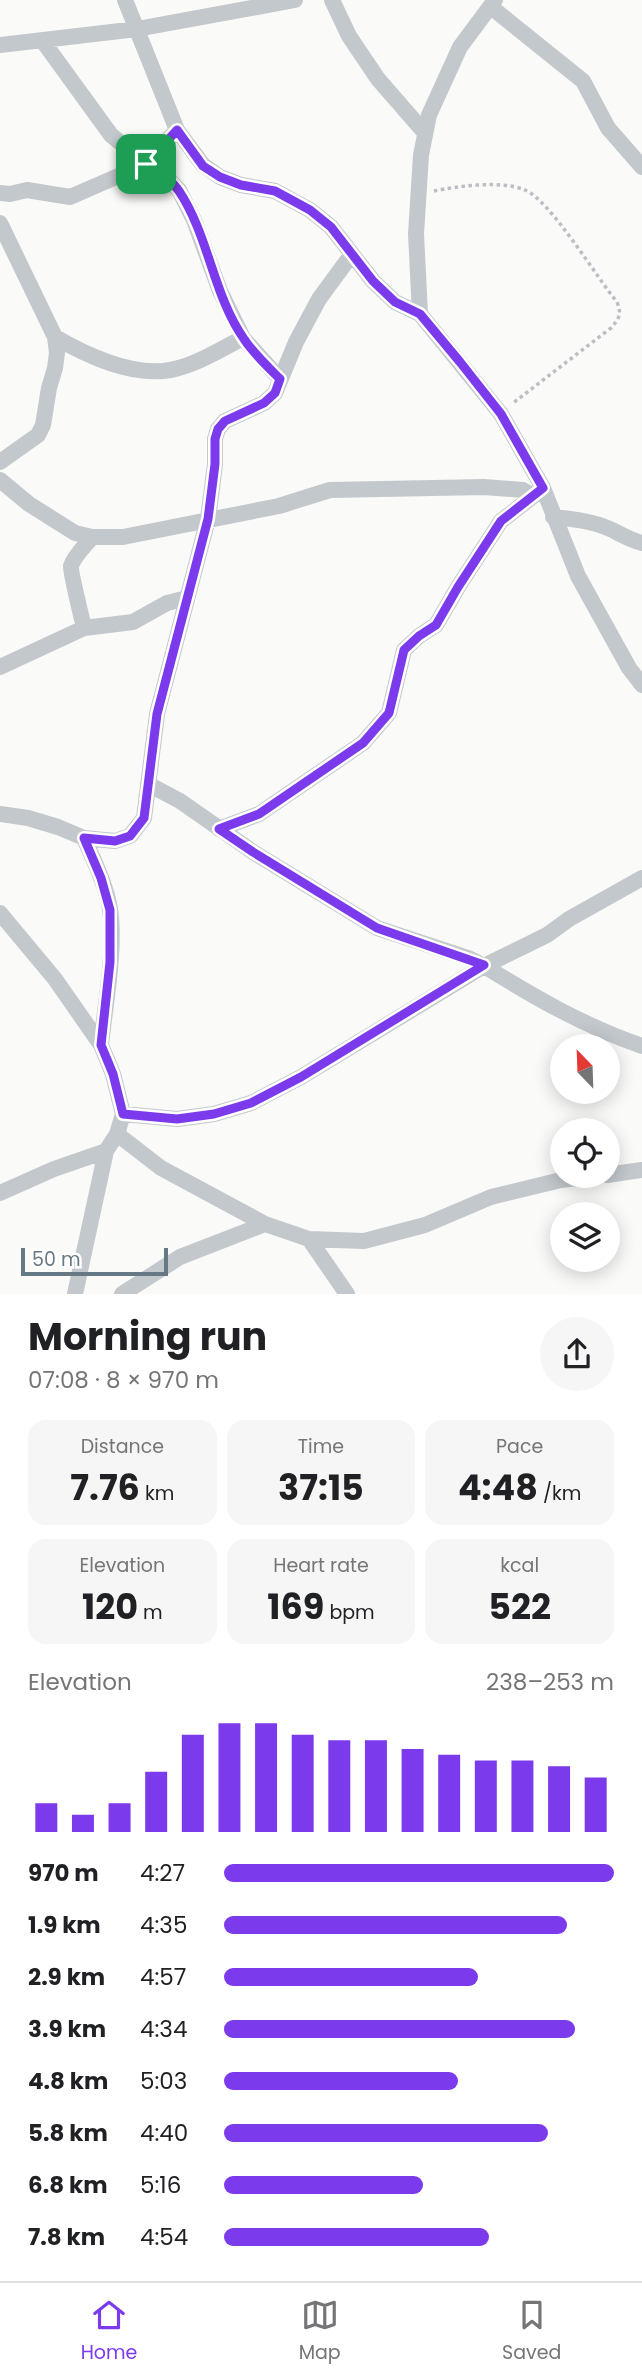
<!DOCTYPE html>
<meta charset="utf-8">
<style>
:root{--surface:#fff;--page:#f6f6f6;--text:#202124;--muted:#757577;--line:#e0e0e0;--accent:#7c3aed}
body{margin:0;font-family:Poppins,sans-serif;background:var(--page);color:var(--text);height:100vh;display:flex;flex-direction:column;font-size:26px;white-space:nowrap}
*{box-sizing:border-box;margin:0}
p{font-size:23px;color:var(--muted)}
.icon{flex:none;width:38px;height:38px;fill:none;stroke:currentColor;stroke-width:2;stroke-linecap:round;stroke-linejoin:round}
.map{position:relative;height:1294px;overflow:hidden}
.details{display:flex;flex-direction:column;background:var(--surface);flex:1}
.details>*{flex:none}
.needle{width:46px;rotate:337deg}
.fabs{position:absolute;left:550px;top:1034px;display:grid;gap:14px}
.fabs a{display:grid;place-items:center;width:70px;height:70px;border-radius:50%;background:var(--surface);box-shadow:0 4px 18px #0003;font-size:35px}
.scale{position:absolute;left:21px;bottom:18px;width:147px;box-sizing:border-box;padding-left:7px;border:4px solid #657883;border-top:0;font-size:19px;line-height:24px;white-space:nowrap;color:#657883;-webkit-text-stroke:5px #fff;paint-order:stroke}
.pin{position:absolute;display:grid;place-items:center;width:60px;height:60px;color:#fff;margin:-30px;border-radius:14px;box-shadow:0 4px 10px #0006}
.round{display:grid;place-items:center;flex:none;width:74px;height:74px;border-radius:37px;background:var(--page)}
.headline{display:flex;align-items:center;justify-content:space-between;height:119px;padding:0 28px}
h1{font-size:38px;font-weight:700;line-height:52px}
.figures{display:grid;grid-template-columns:repeat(3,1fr);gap:10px;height:119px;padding:7px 28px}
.figures div{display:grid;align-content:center;border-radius:18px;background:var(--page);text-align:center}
.figures b{font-size:35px;font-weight:700}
.figures small{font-size:19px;font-weight:400}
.figures p{font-size:19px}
.chart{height:196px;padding:14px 28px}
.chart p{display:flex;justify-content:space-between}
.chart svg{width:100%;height:126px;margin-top:7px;stroke:var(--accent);stroke-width:6}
ul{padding:0 28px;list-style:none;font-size:23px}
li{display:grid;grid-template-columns:112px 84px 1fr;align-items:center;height:52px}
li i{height:18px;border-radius:9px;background:var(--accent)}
.tabs{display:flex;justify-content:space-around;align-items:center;height:98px;border-top:2px solid var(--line);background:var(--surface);font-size:19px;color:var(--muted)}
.tabs a{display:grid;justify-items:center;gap:4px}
.tabs .current{color:var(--accent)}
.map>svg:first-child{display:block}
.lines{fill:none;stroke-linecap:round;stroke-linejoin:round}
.path{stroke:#bbbfc2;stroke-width:3.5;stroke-dasharray:3.5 3.5;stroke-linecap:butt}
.street{stroke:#c3c8cc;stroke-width:16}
.route-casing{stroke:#fff;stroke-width:14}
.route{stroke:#7c3aed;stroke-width:9}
</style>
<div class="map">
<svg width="642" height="1294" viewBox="0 0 642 1294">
<rect width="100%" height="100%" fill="#fafaf8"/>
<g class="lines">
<path class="path" d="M434,191C459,186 501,180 525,190C550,200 597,278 617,302C622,314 619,319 611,328L513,403"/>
<path class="street" d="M125,0L177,130L203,165L220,177L241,185L275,191L310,210L331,227L373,281L395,302L420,314
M332,0L349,36L378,79L425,133
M495,0L460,47L429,115L421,155L416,234L420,314L501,414L543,488L578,576L629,668L642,685
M491,7L583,81L608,128L642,167
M42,40L111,135L146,164L169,180L179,190L194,220L220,291L243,338L280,379
M0,45L137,29L295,0
M0,193L10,194L27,190L70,197L146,164L177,130
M0,223L55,337L57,353L55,368L49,388L43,425L38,435L0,462
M55,337C84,354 127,374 163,371C190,369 219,350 243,338
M0,480L29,504L75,533L92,537H123L279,506L330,490L484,487L523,490L533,496
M553,517C573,519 592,521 610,529C621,534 630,540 642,543
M84,628C82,618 70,572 71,566C74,556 85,546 92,537
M0,667L84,628L133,622L167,603L187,598
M148,784L180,801L253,852L377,928L468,958L484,966L547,935L569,919L642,878
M0,814L28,818L58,827L84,838L115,841L130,836L144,818L157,714L208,519L215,464V439L218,429L225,421L264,403L275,393L296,342L319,299L352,254
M219,829L259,814L363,743L389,713L404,650L419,636L436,625L458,587L501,521L541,490
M84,838C94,861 106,885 110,909C116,949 105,1005 101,1045
M0,913L55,979L101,1045L113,1074L123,1114L117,1134L106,1151L54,1169L0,1193
M123,1114L177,1119L214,1114L251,1103L301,1077L484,966C536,998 584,1026 642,1046
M117,1134L161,1168L265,1224L309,1239L364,1241L425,1225L491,1197L561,1180L594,1176
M607,1175L642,1170
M309,1239L347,1294
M75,1294L106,1151
M122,1294L180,1257L265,1224"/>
</g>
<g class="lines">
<g class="route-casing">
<path id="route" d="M177,130L203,166L220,177L241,185L275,191L310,210L331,227L373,281L395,302L420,314L460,362L501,414L543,488L501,521L458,587L436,625L419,636L404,650L389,713L363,743L259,814L219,829L253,852L377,928L484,965L301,1077L251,1103L214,1114L177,1119L123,1114L113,1074L101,1045L110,962V910L101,878L84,838L115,841L130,836L144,818L157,714L208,519L215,464V439L218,429L225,421L264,403L275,393L280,379C268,367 254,354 244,339C213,295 209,236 179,191C171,179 158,172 146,164Z"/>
</g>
<use href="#route" class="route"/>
</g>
</svg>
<div class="fabs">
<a><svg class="needle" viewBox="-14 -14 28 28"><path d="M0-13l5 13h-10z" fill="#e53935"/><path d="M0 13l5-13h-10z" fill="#757577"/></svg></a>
<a><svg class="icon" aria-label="locate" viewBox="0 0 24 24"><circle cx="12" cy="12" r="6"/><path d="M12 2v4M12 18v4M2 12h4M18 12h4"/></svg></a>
<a><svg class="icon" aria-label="layers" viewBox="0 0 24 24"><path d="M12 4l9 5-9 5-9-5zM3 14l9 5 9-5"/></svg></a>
</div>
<div class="scale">50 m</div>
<div class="pin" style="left:146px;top:164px;background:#1e9e55"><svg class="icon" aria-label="arrive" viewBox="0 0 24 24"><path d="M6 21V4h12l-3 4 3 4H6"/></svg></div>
</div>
<section class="details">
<div class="headline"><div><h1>Morning run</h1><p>07:08 · 8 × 970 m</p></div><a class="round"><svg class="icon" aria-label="share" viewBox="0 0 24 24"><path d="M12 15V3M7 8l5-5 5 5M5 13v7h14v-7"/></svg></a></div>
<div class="figures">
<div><p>Distance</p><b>7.76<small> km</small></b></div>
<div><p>Time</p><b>37:15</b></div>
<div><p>Pace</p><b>4:48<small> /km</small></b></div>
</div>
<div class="figures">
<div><p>Elevation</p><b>120<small> m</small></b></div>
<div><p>Heart rate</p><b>169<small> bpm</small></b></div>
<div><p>kcal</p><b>522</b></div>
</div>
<div class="chart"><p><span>Elevation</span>238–253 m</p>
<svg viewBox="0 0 160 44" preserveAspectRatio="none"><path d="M5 44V34M15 44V38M25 44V34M35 44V23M45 44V10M55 44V6M65 44V6M75 44V10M85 44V12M95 44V12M105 44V15M115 44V17M125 44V19M135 44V19M145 44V21M155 44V25"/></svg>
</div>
<ul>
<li><b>970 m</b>4:27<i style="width:100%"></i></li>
<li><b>1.9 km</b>4:35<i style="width:88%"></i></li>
<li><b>2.9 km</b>4:57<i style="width:65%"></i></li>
<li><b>3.9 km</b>4:34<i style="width:90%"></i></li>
<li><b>4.8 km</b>5:03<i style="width:60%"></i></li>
<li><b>5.8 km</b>4:40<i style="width:83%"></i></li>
<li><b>6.8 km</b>5:16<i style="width:51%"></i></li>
<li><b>7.8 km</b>4:54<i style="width:68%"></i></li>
</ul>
</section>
<nav class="tabs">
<a class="current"><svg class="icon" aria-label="home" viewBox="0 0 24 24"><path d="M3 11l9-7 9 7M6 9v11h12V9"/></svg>Home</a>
<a><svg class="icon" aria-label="map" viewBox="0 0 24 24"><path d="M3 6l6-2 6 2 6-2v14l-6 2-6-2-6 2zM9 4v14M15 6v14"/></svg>Map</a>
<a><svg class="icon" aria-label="saved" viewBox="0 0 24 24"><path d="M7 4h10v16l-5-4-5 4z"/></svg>Saved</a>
</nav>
